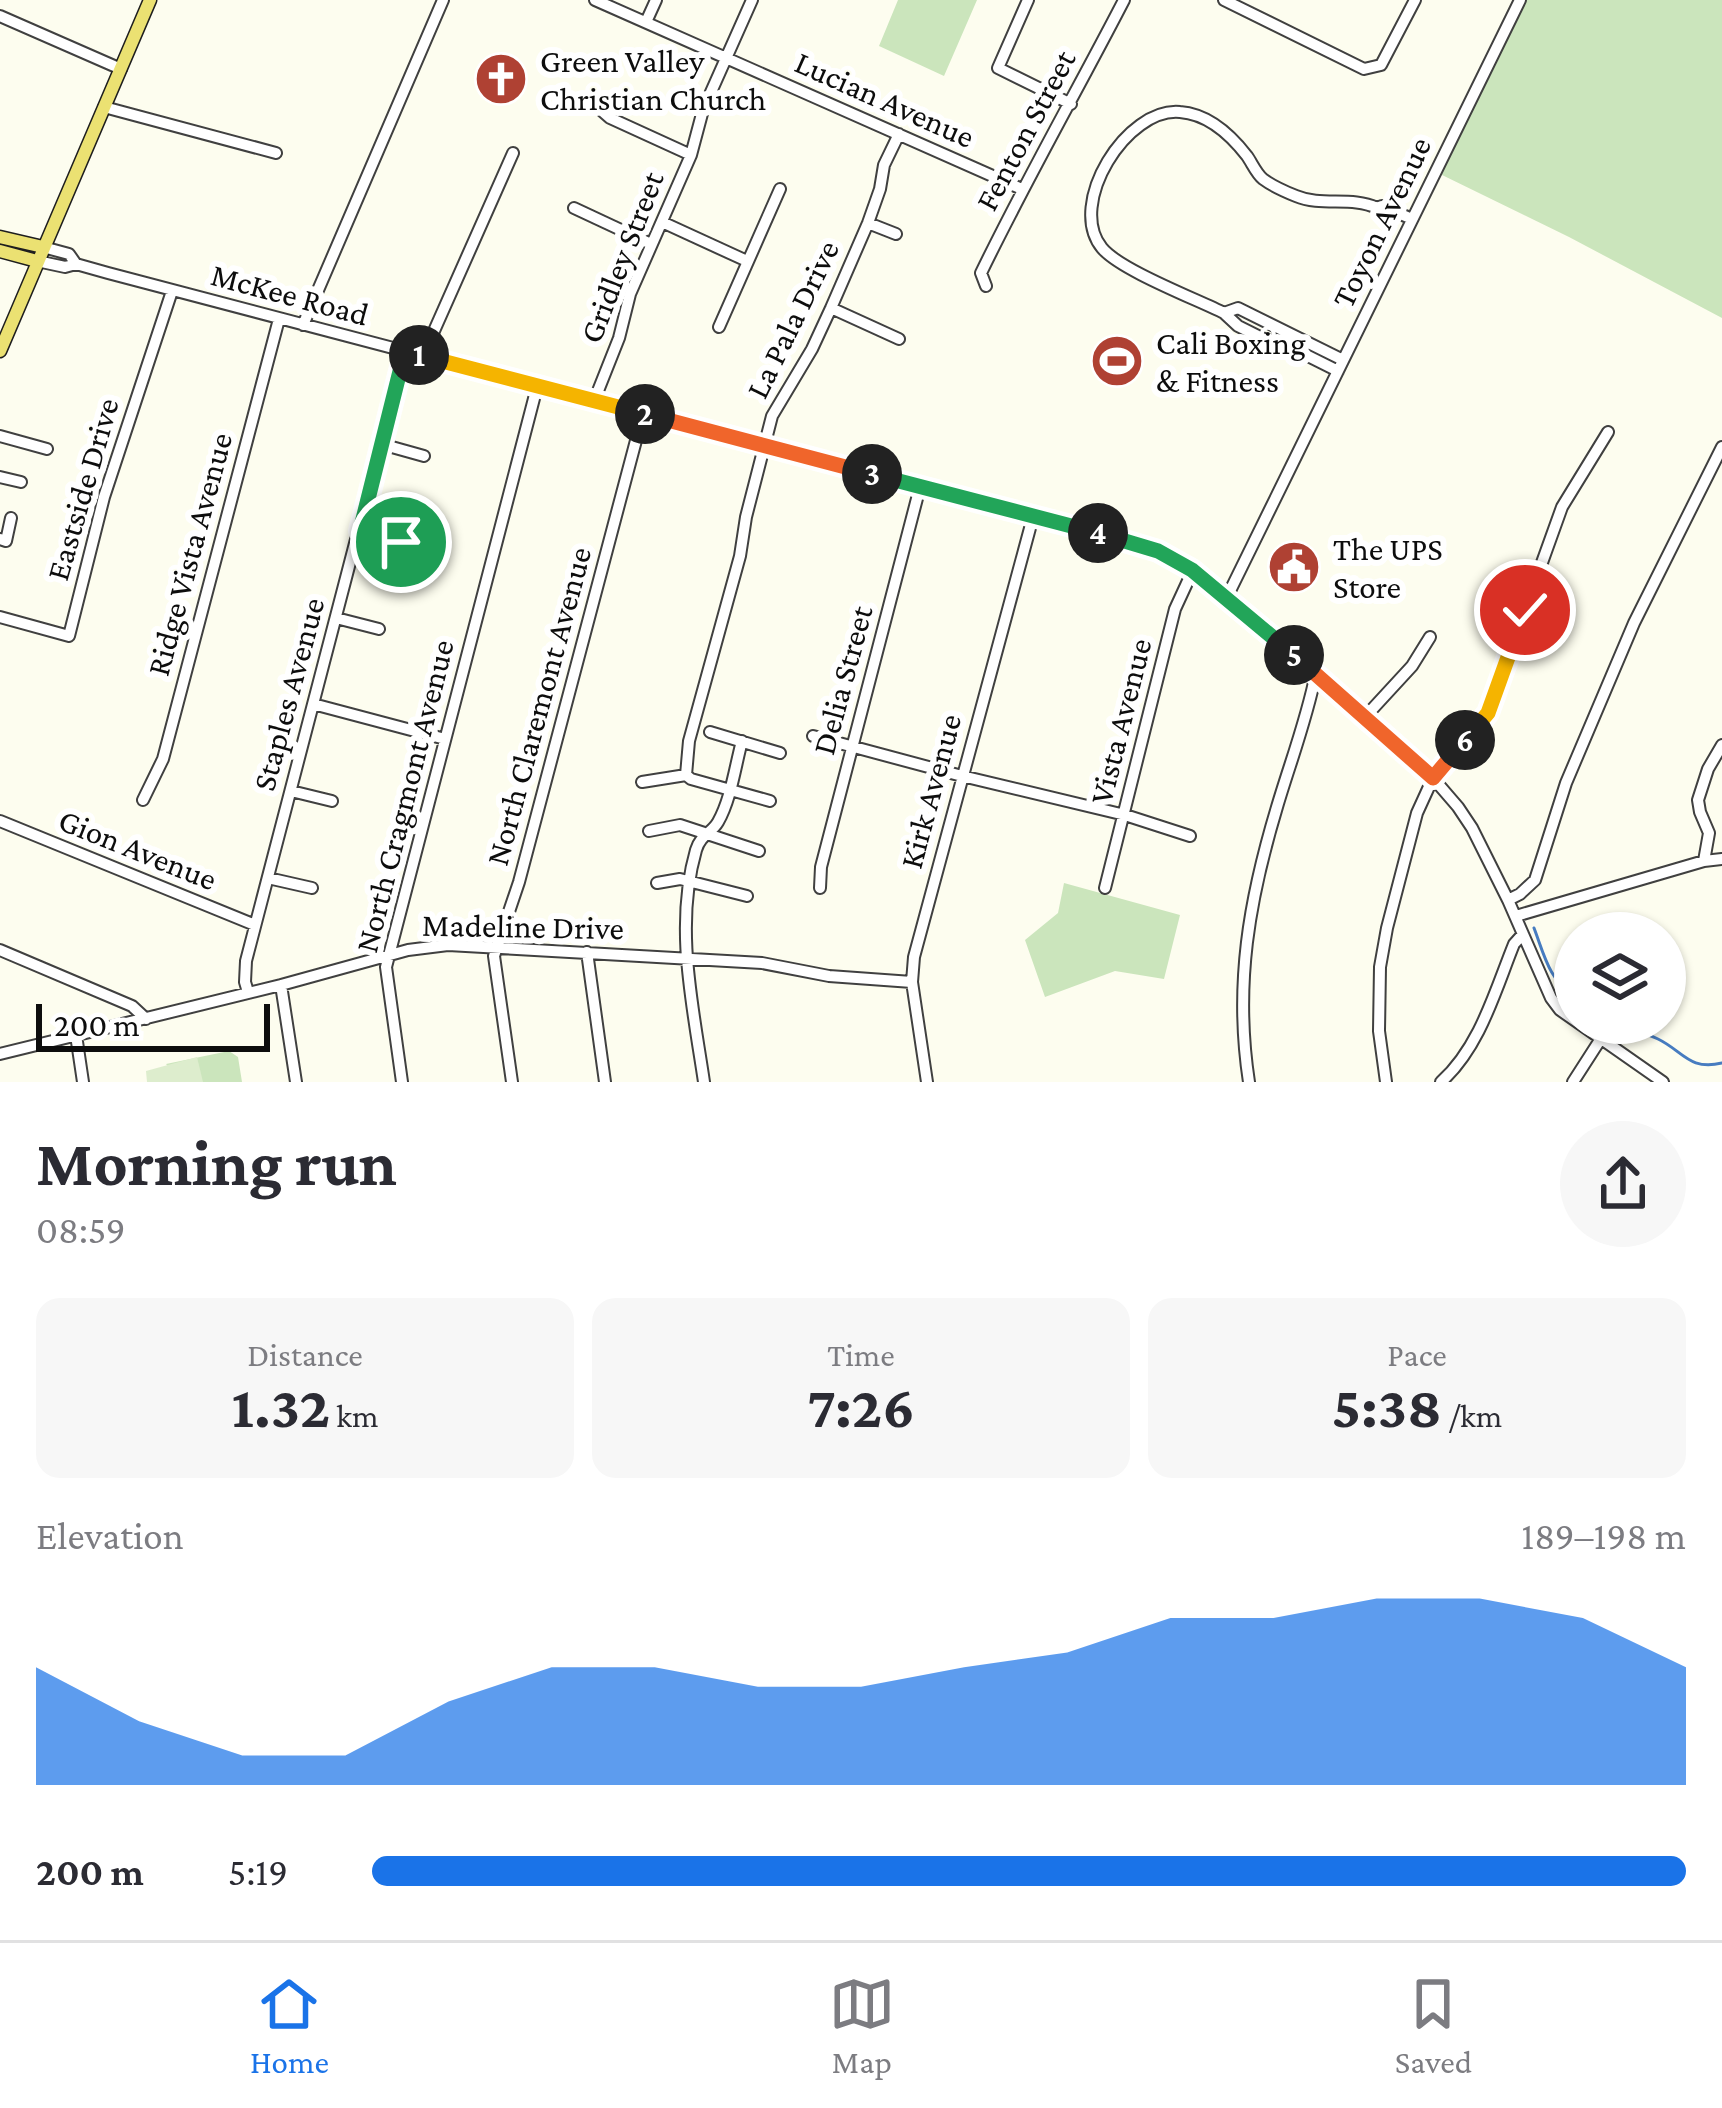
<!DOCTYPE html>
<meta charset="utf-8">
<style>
:root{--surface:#fff;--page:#f7f7f7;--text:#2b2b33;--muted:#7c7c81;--line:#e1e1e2;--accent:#1a73e8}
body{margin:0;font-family:"Crimson Pro",serif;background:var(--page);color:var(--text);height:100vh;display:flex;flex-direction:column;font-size:45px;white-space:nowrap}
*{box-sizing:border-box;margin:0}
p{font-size:39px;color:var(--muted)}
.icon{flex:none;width:66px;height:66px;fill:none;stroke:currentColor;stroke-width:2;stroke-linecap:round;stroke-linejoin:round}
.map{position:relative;height:1082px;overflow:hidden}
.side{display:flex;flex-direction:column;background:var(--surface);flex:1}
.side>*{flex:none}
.tools{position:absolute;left:1554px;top:912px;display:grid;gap:24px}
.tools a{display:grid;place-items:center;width:132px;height:132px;border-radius:50%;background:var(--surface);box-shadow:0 3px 9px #0004;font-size:60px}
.scale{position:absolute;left:36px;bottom:30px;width:234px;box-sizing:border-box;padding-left:12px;border:6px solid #0d0d0d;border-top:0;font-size:33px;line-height:42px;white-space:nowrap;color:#0d0d0d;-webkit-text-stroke:9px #fff;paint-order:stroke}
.pin{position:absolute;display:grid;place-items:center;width:102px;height:102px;color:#fff;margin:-51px;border:6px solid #fff;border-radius:50%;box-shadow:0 3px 12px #0007}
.km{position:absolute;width:60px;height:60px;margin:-30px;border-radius:50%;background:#222;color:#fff;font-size:33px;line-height:60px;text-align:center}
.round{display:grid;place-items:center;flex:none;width:126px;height:126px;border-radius:63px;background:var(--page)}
.head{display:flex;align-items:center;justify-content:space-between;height:204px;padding:0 36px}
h1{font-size:66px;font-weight:700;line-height:90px}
.metrics{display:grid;grid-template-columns:repeat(3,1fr);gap:18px;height:204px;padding:12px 36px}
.metrics div{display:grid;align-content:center;border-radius:24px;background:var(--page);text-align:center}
.metrics b{font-size:60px;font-weight:700}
.metrics small{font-size:33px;font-weight:400}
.metrics p{font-size:33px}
.chart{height:336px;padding:24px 36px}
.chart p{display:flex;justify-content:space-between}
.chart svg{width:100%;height:216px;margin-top:12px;fill:var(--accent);opacity:.7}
ul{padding:0 36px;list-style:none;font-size:39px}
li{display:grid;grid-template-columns:192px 144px 1fr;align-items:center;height:90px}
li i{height:30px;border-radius:15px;background:var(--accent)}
.tabs{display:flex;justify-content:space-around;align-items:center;height:168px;border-top:3px solid var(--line);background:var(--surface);font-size:33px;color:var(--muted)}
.tabs a{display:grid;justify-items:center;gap:6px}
.tabs .active{color:var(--accent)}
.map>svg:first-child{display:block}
.green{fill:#cbe5bc}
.pitch{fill:#ddedcd}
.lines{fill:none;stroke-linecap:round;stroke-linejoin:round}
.stream{stroke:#477cc0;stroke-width:3}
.minor-casing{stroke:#404040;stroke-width:14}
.major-casing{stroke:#1e1e1e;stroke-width:15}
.minor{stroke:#fff;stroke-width:10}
.major{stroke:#ebe172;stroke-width:12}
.split-1-casing{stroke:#fff;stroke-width:24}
.split-2-casing{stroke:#fff;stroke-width:24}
.split-3-casing{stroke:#fff;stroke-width:24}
.split-4-casing{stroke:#fff;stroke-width:24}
.split-5-casing{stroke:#fff;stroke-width:24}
.split-6-casing{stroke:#fff;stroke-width:24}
.split-7-casing{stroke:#fff;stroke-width:24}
.split-1{stroke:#22a559;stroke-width:15}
.split-2{stroke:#f5b400;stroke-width:15}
.split-3{stroke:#f0652b;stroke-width:15}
.split-4{stroke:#22a559;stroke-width:15}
.split-5{stroke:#22a559;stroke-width:15}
.split-6{stroke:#f0652b;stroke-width:15}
.split-7{stroke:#f5b400;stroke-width:15}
.labels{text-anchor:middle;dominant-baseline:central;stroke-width:12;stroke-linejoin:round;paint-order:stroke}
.poi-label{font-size:33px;fill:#0d0d0d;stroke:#fff;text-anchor:start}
.street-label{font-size:33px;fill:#0d0d0d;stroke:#fff}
</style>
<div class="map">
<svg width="1722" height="1082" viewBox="0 0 1722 1082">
<rect width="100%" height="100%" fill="#fdfdef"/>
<path class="green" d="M898,0H977L944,76L879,46Z
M1527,0H1722V318L1569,237L1440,174Z
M1064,883L1180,915L1164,979L1115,971L1045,997L1025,940L1058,913Z
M229,1051L238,1057L242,1082H182L166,1064Z"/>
<path class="pitch" d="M197,1057L203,1082H147L146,1071Z"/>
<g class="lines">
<path class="stream" d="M1534,928C1544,954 1549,981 1575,996
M1619,1023C1632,1029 1645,1033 1658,1039C1683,1051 1689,1071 1722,1063"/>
<g class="minor-casing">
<path id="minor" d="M595,0L1022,189
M1028,0L998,68L1071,104
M1224,0L1364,69L1381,65L1415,0
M0,16L121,69
M646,22L656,0
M104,107L276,153
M602,111L610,118L691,155
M574,208L651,244
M662,222L747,261
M868,223L896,234
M43,247L69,254L76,264
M37,261L65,267L76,264L108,273L1123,540L1175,559L1211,583L1394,742L1433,778L1458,807L1472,828L1508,900L1551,998L1560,1010L1663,1082
M986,286L981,273C1026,180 1077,91 1124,0
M831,308L899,339
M1224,313L1238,308L1343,360
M303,325L443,0
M719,327L780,189
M1338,371L1280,342L1266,340L1238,326L1224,313C1196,299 1120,270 1102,248C1066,204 1127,107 1180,112C1208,114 1230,134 1247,156C1252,163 1256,173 1263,179C1271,185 1286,192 1296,196C1322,207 1351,196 1377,208L1382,206L1412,219
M594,401L619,338L630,294L691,155L703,110L752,0
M0,436L47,449
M381,444L424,456
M0,477L21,482
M360,531L401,542
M0,539L6,541L11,518
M1227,597L1520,0
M0,617L69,636L104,497L172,291
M336,618L379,629
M313,704L445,739
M1365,717L1412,666L1430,637
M710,732L780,753
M813,736L962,776L1125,815L1190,836
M642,782L686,775
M291,791L332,801
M143,800L163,759L279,319
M770,801L691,779L686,775L689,741L740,556L746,517L772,416L812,349L831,308L868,223L880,189L884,165L899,134
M0,821L255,925
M649,831L680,825L759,851
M1704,861L1709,833L1700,812L1698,800L1708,769L1722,745
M268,878L312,888
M657,883L680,879L747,896
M820,888L821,867L920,487
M1105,888L1175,609L1193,570
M1508,900L1520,894L1535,880L1566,783L1634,623L1722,447
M1516,916L1704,861L1722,859
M0,950L132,1006L146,1019
M587,952L605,1082
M281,985L296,1082
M248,992L245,982L246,961L401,367L430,340L513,153
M76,1035L83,1082
M0,1054L281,985L408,950L448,945L762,963L829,976L912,982
M402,1082L386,967L537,387
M512,1082L494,956L519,882L643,414
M704,1082C693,1007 674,926 696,850C701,834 711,834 718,822C731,799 735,767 742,741
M927,1082L912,982L914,957L1033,517
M1249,1082C1234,985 1249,900 1277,807C1290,763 1307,719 1316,673
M1386,1082L1379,1031L1380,967L1387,928L1417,813L1433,778L1488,713L1562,507L1608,432
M1441,1082C1480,1047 1495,991 1514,944L1523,934
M1573,1082L1600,1040"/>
</g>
<g class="major-casing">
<path id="major" d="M0,237L43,247
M0,251L37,261
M0,351L150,0"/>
</g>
<use href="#minor" class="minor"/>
<use href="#major" class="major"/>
</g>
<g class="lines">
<g class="split-1-casing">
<path id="split-1" d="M401,542L360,531L401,367L419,355"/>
</g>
<g class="split-2-casing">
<path id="split-2" d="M419,355L645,414"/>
</g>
<g class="split-3-casing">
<path id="split-3" d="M645,414L872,474"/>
</g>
<g class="split-4-casing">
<path id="split-4" d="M872,474L1098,533"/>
</g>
<g class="split-5-casing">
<path id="split-5" d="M1098,533L1158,551L1192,570L1294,655"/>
</g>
<g class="split-6-casing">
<path id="split-6" d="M1294,655L1433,778L1465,740"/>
</g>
<g class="split-7-casing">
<path id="split-7" d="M1465,740L1488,713L1525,610"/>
</g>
<use href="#split-1" class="split-1"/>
<use href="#split-2" class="split-2"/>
<use href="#split-3" class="split-3"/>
<use href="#split-4" class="split-4"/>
<use href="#split-5" class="split-5"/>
<use href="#split-6" class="split-6"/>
<use href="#split-7" class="split-7"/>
</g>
<defs>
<g id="church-disc" transform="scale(2.7)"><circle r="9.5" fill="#af4133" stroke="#fff"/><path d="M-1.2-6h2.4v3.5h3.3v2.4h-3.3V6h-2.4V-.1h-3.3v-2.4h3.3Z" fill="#fff"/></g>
<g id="stadium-disc" transform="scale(2.7)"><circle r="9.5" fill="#af4133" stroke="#fff"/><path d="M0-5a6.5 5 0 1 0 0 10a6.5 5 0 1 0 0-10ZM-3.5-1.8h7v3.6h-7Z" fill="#fff"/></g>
<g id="civic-disc" transform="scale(2.7)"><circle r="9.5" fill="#af4133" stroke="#fff"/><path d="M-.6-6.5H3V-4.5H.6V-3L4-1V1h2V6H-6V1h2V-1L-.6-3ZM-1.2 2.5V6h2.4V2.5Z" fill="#fff"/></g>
</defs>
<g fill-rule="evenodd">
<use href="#church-disc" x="501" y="79"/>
<use href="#stadium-disc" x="1117" y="361"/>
<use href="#civic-disc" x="1294" y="567"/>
</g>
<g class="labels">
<g class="poi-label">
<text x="540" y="60">Green Valley<tspan x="540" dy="38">Christian Church</tspan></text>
<text x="1156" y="342">Cali Boxing<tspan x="1156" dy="38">&amp; Fitness</tspan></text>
<text x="1333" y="548">The UPS<tspan x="1333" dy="38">Store</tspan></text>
</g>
<g class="street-label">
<text transform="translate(885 99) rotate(24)">Lucian Avenue</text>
<text transform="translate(1025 130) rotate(-62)">Fenton Street</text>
<text transform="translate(1381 222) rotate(-64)">Toyon Avenue</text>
<text transform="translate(621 257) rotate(-69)">Gridley Street</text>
<text transform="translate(290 294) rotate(15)">McKee Road</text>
<text transform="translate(792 319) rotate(-64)">La Pala Drive</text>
<text transform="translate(82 489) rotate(-74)">Eastside Drive</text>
<text transform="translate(189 554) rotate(-75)">Ridge Vista Avenue</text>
<text transform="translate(842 680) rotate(-75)">Delia Street</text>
<text transform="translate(288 694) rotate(-75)">Staples Avenue</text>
<text transform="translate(538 706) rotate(-75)">North Claremont Avenue</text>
<text transform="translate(1120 721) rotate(-76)">Vista Avenue</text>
<text transform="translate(930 791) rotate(-75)">Kirk Avenue</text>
<text transform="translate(404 796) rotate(-76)">North Cragmont Avenue</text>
<text transform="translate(138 849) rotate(22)">Gion Avenue</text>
<text transform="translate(523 926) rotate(1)">Madeline Drive</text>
</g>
</g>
</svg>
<div class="tools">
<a><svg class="icon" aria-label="layers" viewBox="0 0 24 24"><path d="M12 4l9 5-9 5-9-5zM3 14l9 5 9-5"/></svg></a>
</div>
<div class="scale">200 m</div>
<div class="pin" style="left:401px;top:542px;background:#1e9e55"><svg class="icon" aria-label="arrive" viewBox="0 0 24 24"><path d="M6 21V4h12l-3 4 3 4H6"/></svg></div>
<div class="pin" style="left:1525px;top:610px;background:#d93025"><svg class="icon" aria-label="check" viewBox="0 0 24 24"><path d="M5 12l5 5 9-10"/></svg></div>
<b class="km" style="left:419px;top:355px">1</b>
<b class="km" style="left:645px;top:414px">2</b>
<b class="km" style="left:872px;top:474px">3</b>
<b class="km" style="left:1098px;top:533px">4</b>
<b class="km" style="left:1294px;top:655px">5</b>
<b class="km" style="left:1465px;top:740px">6</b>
</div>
<section class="side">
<div class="head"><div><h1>Morning run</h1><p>08:59</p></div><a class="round"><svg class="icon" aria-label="share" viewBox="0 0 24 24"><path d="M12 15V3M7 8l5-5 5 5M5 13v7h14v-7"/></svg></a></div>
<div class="metrics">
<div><p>Distance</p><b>1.32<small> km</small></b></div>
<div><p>Time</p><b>7:26</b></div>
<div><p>Pace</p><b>5:38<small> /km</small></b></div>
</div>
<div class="chart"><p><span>Elevation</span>189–198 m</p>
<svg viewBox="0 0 160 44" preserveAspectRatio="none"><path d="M0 44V20L10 31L20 38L30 38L40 27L50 20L60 20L70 24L80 24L90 20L100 17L110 10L120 10L130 6L140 6L150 10L160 20V44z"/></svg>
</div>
<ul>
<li><b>200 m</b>5:19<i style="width:100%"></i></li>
</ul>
</section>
<nav class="tabs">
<a class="active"><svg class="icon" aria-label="home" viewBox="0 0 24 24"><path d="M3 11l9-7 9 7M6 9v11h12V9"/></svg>Home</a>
<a><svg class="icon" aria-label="map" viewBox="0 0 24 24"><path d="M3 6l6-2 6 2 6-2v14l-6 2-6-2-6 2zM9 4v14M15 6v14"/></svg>Map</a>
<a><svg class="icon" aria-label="saved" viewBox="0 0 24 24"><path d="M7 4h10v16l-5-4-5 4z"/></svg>Saved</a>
</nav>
